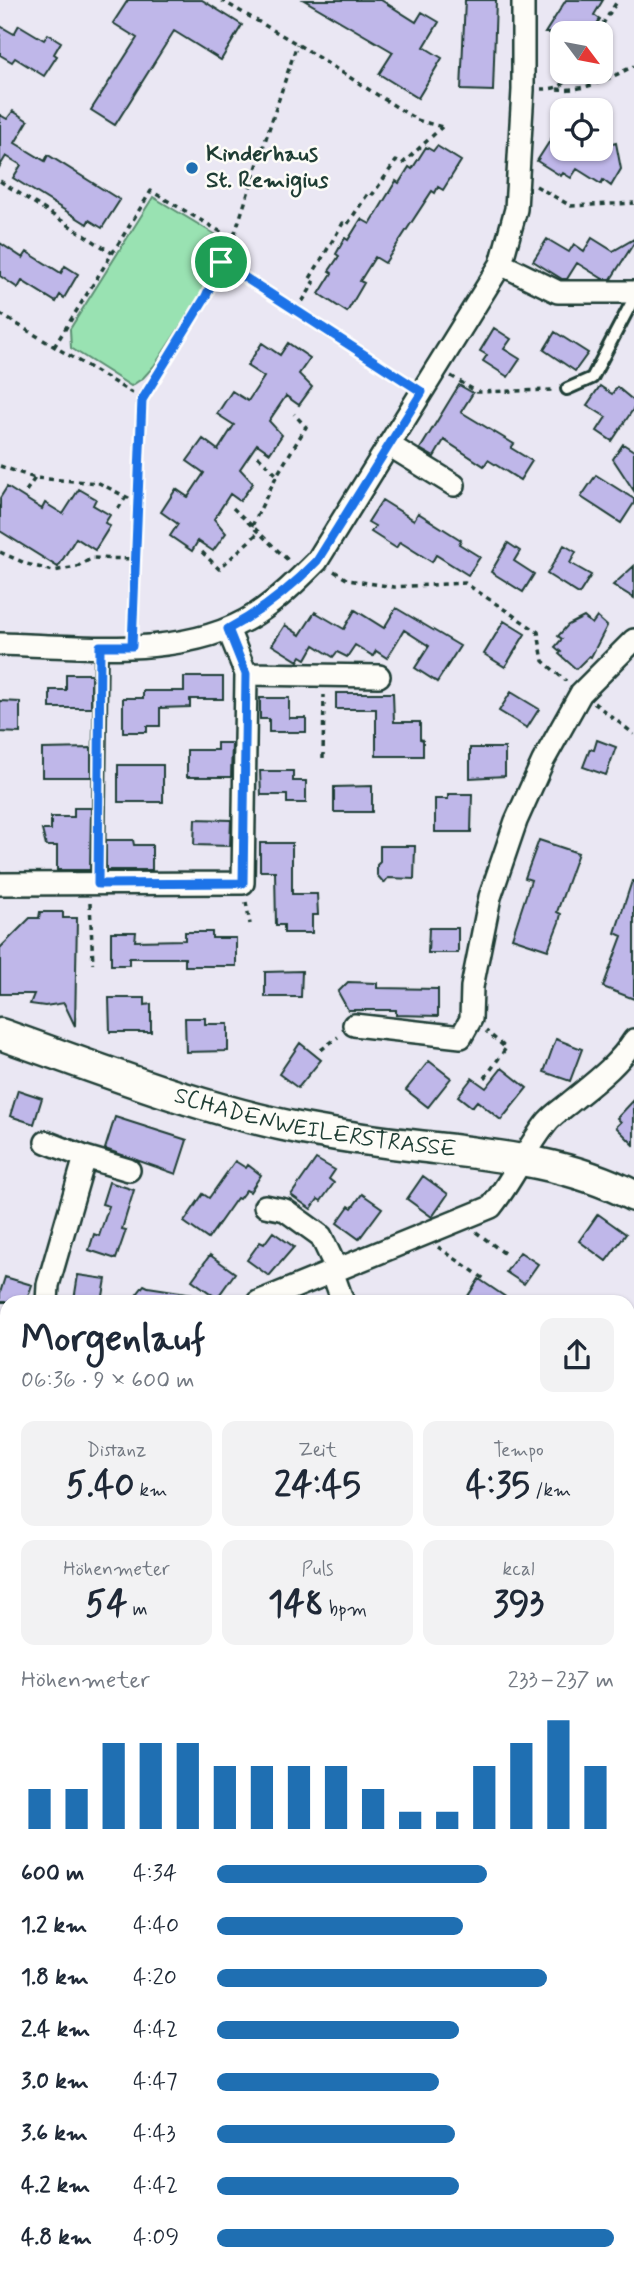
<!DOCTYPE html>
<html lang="de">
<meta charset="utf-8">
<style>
:root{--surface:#fff;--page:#f2f2f3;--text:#1f2937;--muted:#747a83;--accent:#1f6fb2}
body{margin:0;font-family:Mynerve,sans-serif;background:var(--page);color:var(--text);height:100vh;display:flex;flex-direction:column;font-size:26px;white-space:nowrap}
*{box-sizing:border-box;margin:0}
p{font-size:23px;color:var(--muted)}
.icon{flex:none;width:38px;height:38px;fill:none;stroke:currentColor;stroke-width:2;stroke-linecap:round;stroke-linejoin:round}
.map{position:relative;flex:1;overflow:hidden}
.drawer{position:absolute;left:0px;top:1295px;width:635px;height:987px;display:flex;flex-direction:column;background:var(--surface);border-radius:21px 21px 0 0;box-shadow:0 2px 5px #0004}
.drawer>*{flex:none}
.needle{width:46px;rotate:122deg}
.tools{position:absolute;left:550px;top:21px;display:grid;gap:14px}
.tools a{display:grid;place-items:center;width:63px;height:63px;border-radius:14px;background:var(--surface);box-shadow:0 2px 5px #0004;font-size:35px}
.pin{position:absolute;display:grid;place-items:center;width:60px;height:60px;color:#fff;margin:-30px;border:4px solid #fff;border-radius:50%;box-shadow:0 2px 7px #0007}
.round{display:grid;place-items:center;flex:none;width:74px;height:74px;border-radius:14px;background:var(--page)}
.summary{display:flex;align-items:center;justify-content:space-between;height:119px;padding:0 21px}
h1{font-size:38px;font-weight:700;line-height:52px}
.figures{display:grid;grid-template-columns:repeat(3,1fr);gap:10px;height:119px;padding:7px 21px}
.figures div{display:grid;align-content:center;border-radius:14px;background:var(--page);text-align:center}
.figures b{font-size:35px;font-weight:700}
.figures small{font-size:19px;font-weight:400}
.figures p{font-size:19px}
.chart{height:196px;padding:14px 21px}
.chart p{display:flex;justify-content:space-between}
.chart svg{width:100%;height:126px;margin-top:7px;stroke:var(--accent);stroke-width:6}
ul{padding:0 21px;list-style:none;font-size:23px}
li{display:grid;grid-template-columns:112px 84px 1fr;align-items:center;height:52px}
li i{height:18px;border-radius:9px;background:var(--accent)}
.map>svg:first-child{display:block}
.green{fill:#99e2b2;stroke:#5c9073;stroke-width:2}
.building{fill:#bfb7e9;stroke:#1f3d34;stroke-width:2}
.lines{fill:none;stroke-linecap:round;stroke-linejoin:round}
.lane-casing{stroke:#1f3d34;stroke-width:16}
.street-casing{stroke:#1f3d34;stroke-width:26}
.secondary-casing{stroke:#1f3d34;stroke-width:35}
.path{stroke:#1f3d34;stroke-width:3.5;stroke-dasharray:5 5;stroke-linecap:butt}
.lane{stroke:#fdfcf7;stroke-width:10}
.street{stroke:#fdfcf7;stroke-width:21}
.secondary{stroke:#fdfcf7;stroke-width:30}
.route-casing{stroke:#fff;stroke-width:14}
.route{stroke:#1a73e8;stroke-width:9}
.poi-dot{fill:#1f6fb2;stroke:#fdfcf7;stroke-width:2.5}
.labels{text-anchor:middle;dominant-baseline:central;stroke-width:5;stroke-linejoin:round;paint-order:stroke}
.poi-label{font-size:23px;font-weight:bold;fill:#1f3d34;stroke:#fdfcf7;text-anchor:start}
.street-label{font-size:23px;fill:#1f3d34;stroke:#fdfcf7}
</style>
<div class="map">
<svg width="634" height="2282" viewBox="0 0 634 2282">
<rect width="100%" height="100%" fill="#eae7f3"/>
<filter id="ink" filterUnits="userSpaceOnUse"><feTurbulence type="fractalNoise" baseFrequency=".0143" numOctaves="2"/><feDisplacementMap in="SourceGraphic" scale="14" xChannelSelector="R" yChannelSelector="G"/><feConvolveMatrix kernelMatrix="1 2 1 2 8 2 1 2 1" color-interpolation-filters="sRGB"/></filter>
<g filter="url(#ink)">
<path class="green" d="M153,197L221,238L224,247L204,291L154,366L143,378L131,386L71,348L70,329Z
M1,1962L7,1966V2041L0,2045Z
M628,1999L634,2004V2282H290L297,2275H628Z"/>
<path class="building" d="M128,0H202L242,25L221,60L174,31L115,125L91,110L137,38L113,23Z
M304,0H381L416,22L422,12L439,22L424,47L442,58L418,98L379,74L393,52Z
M465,0H496L493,91L461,90Z
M566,0H603L594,15L600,19L591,33H545Z
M19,25L44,40L48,34L61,42L54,54L57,56L44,76L15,58L12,62L0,55V26L14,34Z
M13,111L28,121L15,143L45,161L48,155L120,200L102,228L89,220L87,224L13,178L21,165L6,156L0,166V115L7,119Z
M562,122V149H600V147L616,143L621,169L611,186L603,180L601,184L577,169L571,178L563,173L561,176L537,161Z
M437,146L461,161L443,190L438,187L435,193L432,191L385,263L375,257L360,281L364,283L347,312L319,294L332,273L329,271L339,256L336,254L345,238L348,240L361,219L370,224L396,181L399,183L409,167L412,169L426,147L433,151Z
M592,238L613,251L634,239V243L611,279H603L577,263L567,279H562L533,261L547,239L569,252L574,244L584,251Z
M0,243L23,258L27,252L61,273L65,266L78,274L64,298L60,295L56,302L22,281L18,288L0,276Z
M494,328L511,339L504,349L520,359L508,377L483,361L487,355L480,351Z
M555,332L588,353L575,371L544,350Z
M262,343L280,355L288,343L310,358L299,374L312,387L299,405L286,396L269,421L282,435L270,453L257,444L240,469L253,483L240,501L230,494L214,519L226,533L213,551L198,541L192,551L170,536L178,524L161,512L176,489L188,497L204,473L187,461L203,439L218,450L234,425L217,414L232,391L248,401L264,377L247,366Z
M459,385L473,393L461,412L514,444L511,448L532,461L520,480L488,460L484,466L444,440L434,457L420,449Z
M600,386L612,394L617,387L634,401V408L612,441L597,431L606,417L587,405Z
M623,444L634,451V491L613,459Z
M596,475L634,499V503L621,523L581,497Z
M7,487L42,509L45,503L63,514L79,489L96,499L93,505L110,515L105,523L110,526L95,550L76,538L58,567L0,531V498Z
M382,500L414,520L418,513L461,540L459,544L480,557L468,575L436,555L432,562L400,542L396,548L371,532L375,526L368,522Z
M508,543L520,551L514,561L534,574L523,592L491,572Z
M564,545L576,552L570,563L591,575L579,594L547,574Z
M634,566V598L613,585Z
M396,608L460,646L437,682L415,668L429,646L404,630L387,658L376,651L373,656L355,645L347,657L337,652L333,657L314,645L306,659L301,656L298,661L272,645L285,625L300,635L315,612L344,629L355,610L384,628Z
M584,617L592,624L597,617L607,626L591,657L589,656L576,669L559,654L561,652L555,647L562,639L558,636L568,625Z
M504,621L525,634L505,667L484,654Z
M66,674H91V708H50V690H66Z
M184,677H223V699H190V707L160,708V726H147V732H123V698H143V691H184Z
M511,692L539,709L527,728L499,711Z
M336,693H393L394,722H420V739L423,740V756H376V709H336Z
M260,698H289V718H306V732H269V719H260Z
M0,701L20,702V733L0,732Z
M597,740L616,747L606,775L583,767L590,749L594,750Z
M217,743H232L231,777H187V750H217Z
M91,748V777H42V749Z
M470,748H505V776L470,778Z
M118,765H163V802H118Z
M260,771H293V781H306V803H287V795H261Z
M372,786V812H334V787Z
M448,794H472L471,832H435V799H448Z
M74,808H91L90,870H57V846H46L42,830H51V817H74Z
M195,819L231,820L230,846L194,845Z
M106,840H133L134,845H152V870H106Z
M539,840L578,853L557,912L561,914L559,922L548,950L512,938L531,880L525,878Z
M260,843H292V894H317L318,915H312V933H284V925H276L275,871H260Z
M380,846H415L414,879L388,878L384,883L377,875V865L380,862Z
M632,881H634V999L603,987L622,936L615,933Z
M40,912H63V918H77L75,1026L64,1003L45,1006L30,1004L34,994H0V948L30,918H39Z
M429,928H458V953H428Z
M111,932H136L135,941L185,940V932H212V938H236V966H185V958H129V965H111Z
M302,971L301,997H265V972Z
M348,982L377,983V988L438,989V1016L396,1015V1010H348L338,992Z
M109,998H145V1005L151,1004V1032H110Z
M185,1018H205V1024H228V1051L186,1052Z
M556,1039L582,1049L570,1081L544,1072Z
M300,1043L321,1060L298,1088L279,1074Z
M429,1061L451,1078L428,1107L406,1090Z
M502,1068L527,1088L501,1120L477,1101L472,1107L458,1096L472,1078L486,1088Z
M18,1090L42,1098L34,1124L10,1116Z
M634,1100V1145L616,1127L621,1122L617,1118Z
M115,1117L187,1140L176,1174L105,1149Z
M316,1159L335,1170L329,1179L334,1183L321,1201L318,1199L311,1209L291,1195Z
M235,1161L246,1168L248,1165L261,1175L250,1192L246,1190L239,1199L237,1198L208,1239L184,1222L203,1194L209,1198Z
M423,1176L448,1194L432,1217L407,1199Z
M109,1182L134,1190L122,1229L126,1230L116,1259L89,1250L94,1234L99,1236L109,1206L102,1204Z
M362,1194L382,1208L359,1239L337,1223L349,1206L352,1208Z
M598,1214L626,1234L606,1261L579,1241Z
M273,1232L294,1247L269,1276L247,1260L260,1242L264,1244Z
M520,1252L538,1264L524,1284L506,1272Z
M210,1255L235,1273L217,1298L192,1280Z
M78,1275L106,1279L102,1302L74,1300Z
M5,1277L32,1285L26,1302H0V1293Z
M479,1279L513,1302H464Z
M144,1285L148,1287L194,1294V1302H131Z"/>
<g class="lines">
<g class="lane-casing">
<path id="lane" d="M567,389L592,378L634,298
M98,884L101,646
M0,1751L5,1750L7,1746"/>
</g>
<g class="street-casing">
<path id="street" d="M501,264L558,292H634
M389,445L454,485
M0,644C80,646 186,660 256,614C279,599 298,580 317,561L501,264L516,209L523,90V0
M246,674L379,676
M0,884L243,883L246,674L228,629
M354,1025L461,1037L471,1019L472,987L490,897L516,821L543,761L581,693L634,640
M46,1142L85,1157
M265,1206L285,1210L321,1236L337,1270
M332,1271L343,1302
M47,1302L48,1285L85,1157L129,1170
M258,1302L491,1207C513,1180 526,1148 548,1121C555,1113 565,1107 573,1100C595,1082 619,1064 634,1040
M0,1392H7
M628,1422L634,1426
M0,1950L7,1954
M628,1973L634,1967
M0,2250L7,2237
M229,2275L243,2282
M277,2282L284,2275"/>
</g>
<g class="secondary-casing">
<g id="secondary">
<path id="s1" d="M0,1034C100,1069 199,1109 303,1129C341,1136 380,1142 418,1146C492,1155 567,1161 634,1196"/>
</g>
</g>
<path class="path" d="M221,0L297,44L417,120L442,127
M597,33L618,0
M541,89C558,89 564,86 573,72
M557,89C586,92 609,78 634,66
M0,181L112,253
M536,186L571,206L634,203
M221,262L405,381
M297,310L314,283L309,280L343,223L347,225L369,192L373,194L396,161L402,164L442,127
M0,314L142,399
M54,347L151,191L233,239
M451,376L477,392L554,390
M258,456L277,475
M0,466L35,478L99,483L138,503
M26,491L35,478
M233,508L290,562
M118,509L126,497
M252,526L277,475L306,427L294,414
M0,552L27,564L53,571L77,567L92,558L136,559
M202,552L219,569L259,532
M334,571L348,580L394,587L465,583L538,632L543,661L566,681
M133,630L142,399L206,296L233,239L297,44
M594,703L634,734
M323,758L324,695
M246,902L250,924
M90,903L93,964
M321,1050L338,1037
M485,1078L506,1048L486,1031
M476,1232L508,1256
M438,1247L486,1280
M628,1647H634
M0,1709L7,1713L0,1726
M628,1998L634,2003
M0,2054L1,2014L7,2007
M628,2155L634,2161
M0,2166L7,2170"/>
<use href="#lane" class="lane"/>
<use href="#street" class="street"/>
<use href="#secondary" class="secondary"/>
</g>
</g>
<g class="lines" filter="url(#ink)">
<g class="route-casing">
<path id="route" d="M221,262L422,392L317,561C290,589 262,611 228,629L246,674L243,883L98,884L100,646H132L142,400L206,296Z"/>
</g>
<use href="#route" class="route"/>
</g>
<circle class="poi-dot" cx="192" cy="168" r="7"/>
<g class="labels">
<g class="poi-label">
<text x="206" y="155">Kinderhaus<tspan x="206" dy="26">St. Remigius</tspan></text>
</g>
<g class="street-label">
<text stroke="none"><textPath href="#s1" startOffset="329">SCHADENWEILERSTRASSE</textPath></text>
</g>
</g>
</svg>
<div class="tools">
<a><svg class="needle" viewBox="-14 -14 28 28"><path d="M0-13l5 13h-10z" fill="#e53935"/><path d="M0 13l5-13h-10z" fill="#747a83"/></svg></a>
<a><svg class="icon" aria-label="locate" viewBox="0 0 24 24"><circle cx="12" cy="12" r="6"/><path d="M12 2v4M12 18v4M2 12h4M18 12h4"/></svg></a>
</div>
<div class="pin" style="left:221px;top:262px;background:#1e9e55"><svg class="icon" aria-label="arrive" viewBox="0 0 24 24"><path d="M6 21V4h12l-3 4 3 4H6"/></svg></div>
<section class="drawer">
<div class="summary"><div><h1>Morgenlauf</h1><p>06:36 · 9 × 600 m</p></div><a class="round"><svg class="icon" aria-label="share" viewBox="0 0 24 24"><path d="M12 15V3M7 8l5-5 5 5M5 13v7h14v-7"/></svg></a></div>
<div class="figures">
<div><p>Distanz</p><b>5.40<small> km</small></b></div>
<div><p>Zeit</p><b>24:45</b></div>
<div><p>Tempo</p><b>4:35<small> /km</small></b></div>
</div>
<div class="figures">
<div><p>Höhenmeter</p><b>54<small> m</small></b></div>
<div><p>Puls</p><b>148<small> bpm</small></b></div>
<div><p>kcal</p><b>393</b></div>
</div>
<div class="chart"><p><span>Höhenmeter</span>233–237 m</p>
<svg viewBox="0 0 160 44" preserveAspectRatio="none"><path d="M5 44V30M15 44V30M25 44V14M35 44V14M45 44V14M55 44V22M65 44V22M75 44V22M85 44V22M95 44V30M105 44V38M115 44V38M125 44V22M135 44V14M145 44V6M155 44V22"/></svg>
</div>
<ul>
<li><b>600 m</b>4:34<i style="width:68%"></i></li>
<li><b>1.2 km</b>4:40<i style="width:62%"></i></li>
<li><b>1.8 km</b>4:20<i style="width:83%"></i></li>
<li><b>2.4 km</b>4:42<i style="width:61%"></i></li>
<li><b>3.0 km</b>4:47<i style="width:56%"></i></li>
<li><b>3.6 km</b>4:43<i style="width:60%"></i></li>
<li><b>4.2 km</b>4:42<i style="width:61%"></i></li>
<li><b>4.8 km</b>4:09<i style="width:100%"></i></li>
</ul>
</section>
</div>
